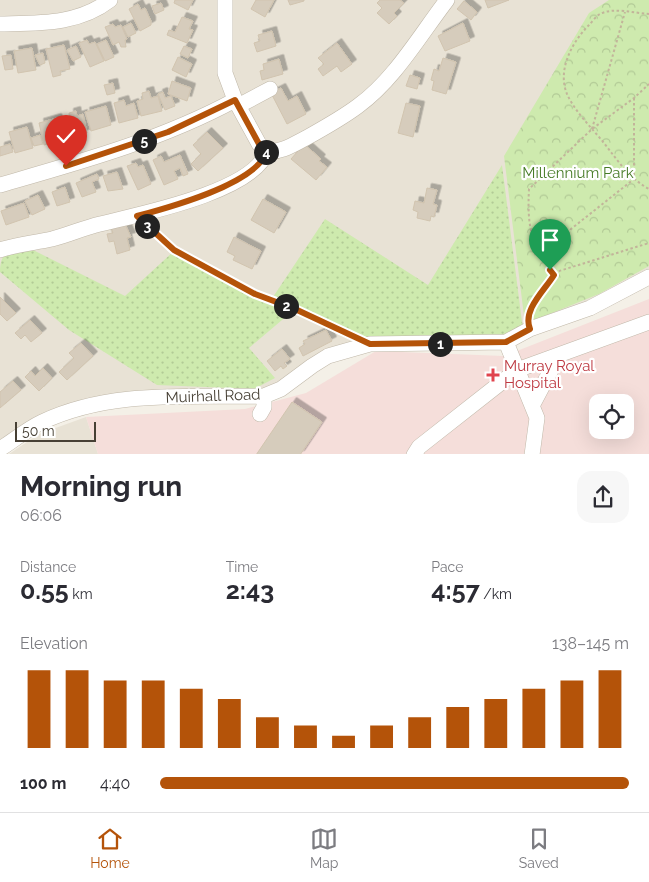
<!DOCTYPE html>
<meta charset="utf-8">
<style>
:root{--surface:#fff;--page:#f7f7f7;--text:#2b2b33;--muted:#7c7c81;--line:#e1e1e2;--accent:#b45309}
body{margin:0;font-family:Raleway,sans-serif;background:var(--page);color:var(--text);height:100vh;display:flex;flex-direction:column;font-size:19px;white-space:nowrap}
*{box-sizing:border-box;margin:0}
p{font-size:16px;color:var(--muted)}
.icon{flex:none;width:28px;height:28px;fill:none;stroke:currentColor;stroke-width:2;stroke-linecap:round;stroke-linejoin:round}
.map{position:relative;height:454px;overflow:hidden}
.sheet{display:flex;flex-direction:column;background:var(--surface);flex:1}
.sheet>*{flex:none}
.buttons{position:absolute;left:589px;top:394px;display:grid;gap:10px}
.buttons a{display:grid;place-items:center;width:45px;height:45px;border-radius:10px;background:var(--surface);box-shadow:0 5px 20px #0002;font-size:25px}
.scale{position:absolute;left:15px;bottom:12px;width:81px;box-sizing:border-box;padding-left:5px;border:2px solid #474035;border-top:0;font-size:14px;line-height:18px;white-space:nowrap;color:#474035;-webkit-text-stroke:4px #fff;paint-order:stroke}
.pin{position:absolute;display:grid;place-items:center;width:42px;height:42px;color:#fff;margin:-51px -21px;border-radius:50% 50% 50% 0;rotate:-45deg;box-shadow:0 0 5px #0007}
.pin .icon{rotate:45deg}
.km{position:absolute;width:25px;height:25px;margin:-12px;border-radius:50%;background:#222;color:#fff;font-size:14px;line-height:25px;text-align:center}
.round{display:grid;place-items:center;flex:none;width:52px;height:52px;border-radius:15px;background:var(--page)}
.summary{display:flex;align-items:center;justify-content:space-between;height:85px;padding:0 20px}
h1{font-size:28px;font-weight:700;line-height:38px}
.figures{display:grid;grid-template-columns:repeat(3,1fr);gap:8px;height:85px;padding:5px 20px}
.figures div{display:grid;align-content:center}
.figures b{font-size:25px;font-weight:700}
.figures small{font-size:14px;font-weight:400}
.figures p{font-size:14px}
.chart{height:140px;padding:10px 20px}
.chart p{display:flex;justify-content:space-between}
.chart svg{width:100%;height:90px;margin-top:5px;stroke:var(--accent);stroke-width:6}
ul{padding:0 20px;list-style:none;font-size:16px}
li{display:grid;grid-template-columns:80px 60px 1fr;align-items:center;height:38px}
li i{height:12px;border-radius:6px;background:var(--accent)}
.menu{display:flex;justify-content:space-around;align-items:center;height:70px;border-top:1px solid var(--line);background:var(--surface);font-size:14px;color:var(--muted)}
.menu a{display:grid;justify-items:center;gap:2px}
.menu .on{color:var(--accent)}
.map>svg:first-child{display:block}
.residential{fill:#e8e2d5}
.medical{fill:#f5deda;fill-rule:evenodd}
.grass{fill:url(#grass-dots)}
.forest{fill:url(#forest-crowns)}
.building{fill:#d6ccbc;stroke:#d1c4af;filter:url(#shadow)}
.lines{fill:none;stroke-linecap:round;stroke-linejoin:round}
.minor-casing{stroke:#c0b8a9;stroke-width:16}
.path{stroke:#c2b49a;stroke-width:2;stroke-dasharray:2.5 2.5;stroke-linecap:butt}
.minor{stroke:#fff;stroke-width:15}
.route-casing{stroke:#fff;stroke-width:10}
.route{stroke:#b45309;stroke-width:6}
.health-dot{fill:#e0444e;stroke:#fff;stroke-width:2}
.labels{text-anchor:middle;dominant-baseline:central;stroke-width:4.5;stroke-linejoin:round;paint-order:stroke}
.park-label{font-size:15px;fill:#467b26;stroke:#fff}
.health-label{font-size:15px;fill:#be3a42;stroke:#fff;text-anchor:start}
.street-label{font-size:15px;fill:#474035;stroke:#fff}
</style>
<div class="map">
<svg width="649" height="455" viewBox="0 0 649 455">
<defs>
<pattern id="grass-dots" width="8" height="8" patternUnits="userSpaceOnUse" patternTransform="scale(1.25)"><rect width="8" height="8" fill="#ceeaae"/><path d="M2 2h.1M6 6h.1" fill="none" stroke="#b2ca96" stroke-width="1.8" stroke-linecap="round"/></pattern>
<pattern id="forest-crowns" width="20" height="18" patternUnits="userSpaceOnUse" patternTransform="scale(1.25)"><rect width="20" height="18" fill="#ceeaae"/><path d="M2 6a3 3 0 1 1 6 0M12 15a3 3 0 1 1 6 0" fill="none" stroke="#b2ca96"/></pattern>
<filter id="shadow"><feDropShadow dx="4.5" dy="-4.5" stdDeviation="0" flood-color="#0004"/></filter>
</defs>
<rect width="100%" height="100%" fill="#f4f0e7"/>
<path class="residential" d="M0,0H649V277L530,329L345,350L281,389L90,405L0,449Z
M86,417L98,454H9L39,434Z"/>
<path class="medical" d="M649,299V454H98L86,417L245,409L306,393L376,351L504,356ZM598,402H625V430H598Z"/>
<path class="grass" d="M502,165L522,322L525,331L506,342L370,344L295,309L249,348L275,378L254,389L157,385L69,330L0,272C0,250 10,253 29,248L125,296L174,251L255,294L271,300L325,219L428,285Z"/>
<path class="forest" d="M609,0H649V266L599,294L525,324L504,156L589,13Z"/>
<path class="building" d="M175,0H193L188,10L174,3Z
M256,0H274L265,17L251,9Z
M288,0H304V1L290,5Z
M380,0H400L404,3L394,13L397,16L389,24L377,13L382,8L377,3Z
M485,0H509L488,8Z
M464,1L477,12L471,20L457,9Z
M161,3L164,10L155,14L152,6Z
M138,4L141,10L145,8L151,21V25L140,31L129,9Z
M182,17L193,21L189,29L193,30L187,43L167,35L169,30L175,32Z
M131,23L136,33L128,37L123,27Z
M463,23L470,41L445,51L438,36Z
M113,24L115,27L121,25L127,39L125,40L126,47H121L119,42L113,45L105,27Z
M272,31L276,46L257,52L254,43L260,41L258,35Z
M87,40L89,44L95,42L104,61L90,67L79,43Z
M106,40L114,57L105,61L97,44Z
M337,43L352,64L341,72L337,66L323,76L318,69L324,64L318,58Z
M64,45L70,69L60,71L61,75L53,77L46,49Z
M76,46L81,57L73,61L67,50Z
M184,46L192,49L188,58L180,54Z
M32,48L36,70L18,73L14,51Z
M43,53L45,63L40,65L35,55Z
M11,55L13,69L5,70L2,56Z
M178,57L192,64L186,77L172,70Z
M443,58L456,62L446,94L432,90L434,81L431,80L434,69L439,71Z
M279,59L283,74L262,80L260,71L264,70L263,64Z
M410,75L420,78L417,89L406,86Z
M172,81L191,88L187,101L168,94Z
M113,83L115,93L107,95L104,85Z
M281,88L288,101L297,96L306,114L287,124L271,93Z
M149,91L151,98L158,96L162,111L141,116L137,101L143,99L142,93Z
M163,92L165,98L171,96L175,106L165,110L158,94Z
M124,100L126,106L134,103L138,118L119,123L114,103Z
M406,103L420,106L413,137L398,133Z
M106,106L111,125L91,131L85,112Z
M76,111L77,116L83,114L87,133L76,136L75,131L62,135L60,126L70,123L69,113Z
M57,118L62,140L44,145L39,123Z
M27,127L33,148L15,153L9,132Z
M207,132L223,148L198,171L191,164L201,154L193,145Z
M40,135L43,144L34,146L31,138Z
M10,144L13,152L0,156V147Z
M304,144L321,159L319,161L327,167L316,180L291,159Z
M180,155L188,174L183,176L180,168L174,171L178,179L164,185L153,160L161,156L164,162Z
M136,163L138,167L143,165L151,184L138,190L127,166Z
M117,172L123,189L108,191L103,176Z
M97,174L99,179L92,182L96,192L82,197L76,183Z
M65,187L70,202L57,206L52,192Z
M427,188L437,190L433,204L437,205L434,217L431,216L430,221L417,218L418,212L413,210L415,201L424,203Z
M38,195L45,209L32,215L25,201Z
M263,199L286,212L274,233L251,220Z
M24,203L29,217L6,225L1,211Z
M125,224L131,237L127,238L130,250L117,254L114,241L109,242L107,234L113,233L111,228Z
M234,237L261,251L252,269L233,260L235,256L227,252Z
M0,297L16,313L7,321L0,314Z
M30,320L42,333L31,342L25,335L21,339L15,333Z
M326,330L332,341L303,356L299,348L305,344L303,341Z
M81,343L93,356L67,380L59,372L74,358L69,353Z
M282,349L290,359L284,363L287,366L283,369L281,366L275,371L267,361Z
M43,368L52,378L39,391L25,377L31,371L35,376Z
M13,381L21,390L0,408V392Z
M292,402L322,422L300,455H256Z"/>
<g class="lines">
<g class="minor-casing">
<path id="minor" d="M225,0V73L235,100L259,144L267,151
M0,24C38,23 78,25 110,0
M238,106L270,89
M267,151C281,153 294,144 306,138C324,128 342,118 358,106C395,79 420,35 447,0
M0,185C80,162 161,140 235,100
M0,250C17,244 34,243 52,239C68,235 83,228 100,224C136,215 255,192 267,151
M506,342L537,418L532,455
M533,404L559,355
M260,414L264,407V396
M0,449C13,441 27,429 42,422C112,389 189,398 264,396L281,389L312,366L328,356L370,344L506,342L530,329L590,308L649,277
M414,455L419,447L517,370L649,322"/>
</g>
<path class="path" d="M649,14C634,13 613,7 600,14C596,16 592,22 589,25C572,42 557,70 567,94C575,112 592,128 604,143C618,161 629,178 649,189
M592,129L625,12
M148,226L174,251L255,294L295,309L352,335
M550,270L571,229L634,179V98
M554,275C531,247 527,226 529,189L592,129L634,98L649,84
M529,316L531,308L556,272L649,243"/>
<use href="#minor" class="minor"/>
</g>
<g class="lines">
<g class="route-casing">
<path id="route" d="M66,166L168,132L235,100L259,144L267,151C257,184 167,208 137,216L174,250L255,294L295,309L370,344L506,342L530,329C522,310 545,290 554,275L550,270"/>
</g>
<use href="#route" class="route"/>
</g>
<path class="health-dot" d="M490.5 367.5h5v5h5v5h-5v5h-5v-5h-5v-5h5z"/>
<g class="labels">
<g class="park-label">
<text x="578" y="173">Millennium Park</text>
</g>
<g class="health-label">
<text x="504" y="366">Murray Royal<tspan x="504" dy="17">Hospital</tspan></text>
</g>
<g class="street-label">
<text transform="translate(213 396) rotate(-2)">Muirhall Road</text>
</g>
</g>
</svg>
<div class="buttons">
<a><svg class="icon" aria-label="locate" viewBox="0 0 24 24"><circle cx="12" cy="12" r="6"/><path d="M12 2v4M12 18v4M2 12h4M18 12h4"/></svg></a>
</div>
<div class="scale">50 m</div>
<div class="pin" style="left:550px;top:270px;background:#1e9e55"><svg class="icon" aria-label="arrive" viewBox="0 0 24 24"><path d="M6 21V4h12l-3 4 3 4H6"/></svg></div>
<div class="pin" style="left:66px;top:166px;background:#d93025"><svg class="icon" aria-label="check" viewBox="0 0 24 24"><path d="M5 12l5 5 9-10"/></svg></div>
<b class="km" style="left:440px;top:344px">1</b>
<b class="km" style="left:286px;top:306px">2</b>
<b class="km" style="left:147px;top:226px">3</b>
<b class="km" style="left:266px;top:152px">4</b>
<b class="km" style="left:144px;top:141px">5</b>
</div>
<section class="sheet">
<div class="summary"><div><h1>Morning run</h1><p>06:06</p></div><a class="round"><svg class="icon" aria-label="share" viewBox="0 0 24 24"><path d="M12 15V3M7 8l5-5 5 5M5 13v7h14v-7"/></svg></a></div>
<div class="figures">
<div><p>Distance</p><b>0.55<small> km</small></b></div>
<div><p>Time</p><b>2:43</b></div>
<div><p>Pace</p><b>4:57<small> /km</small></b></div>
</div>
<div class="chart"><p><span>Elevation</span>138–145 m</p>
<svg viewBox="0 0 160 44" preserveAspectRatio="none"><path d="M5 44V6M15 44V6M25 44V11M35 44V11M45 44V15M55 44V20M65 44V29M75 44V33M85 44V38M95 44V33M105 44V29M115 44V24M125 44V20M135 44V15M145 44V11M155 44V6"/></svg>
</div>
<ul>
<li><b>100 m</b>4:40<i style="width:100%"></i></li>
</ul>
</section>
<nav class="menu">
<a class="on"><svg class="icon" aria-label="home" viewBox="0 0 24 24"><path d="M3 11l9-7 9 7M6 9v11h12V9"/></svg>Home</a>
<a><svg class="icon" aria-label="map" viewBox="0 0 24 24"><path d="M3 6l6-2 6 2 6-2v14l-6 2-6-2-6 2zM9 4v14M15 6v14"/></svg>Map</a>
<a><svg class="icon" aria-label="saved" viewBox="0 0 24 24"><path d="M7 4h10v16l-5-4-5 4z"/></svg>Saved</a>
</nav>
